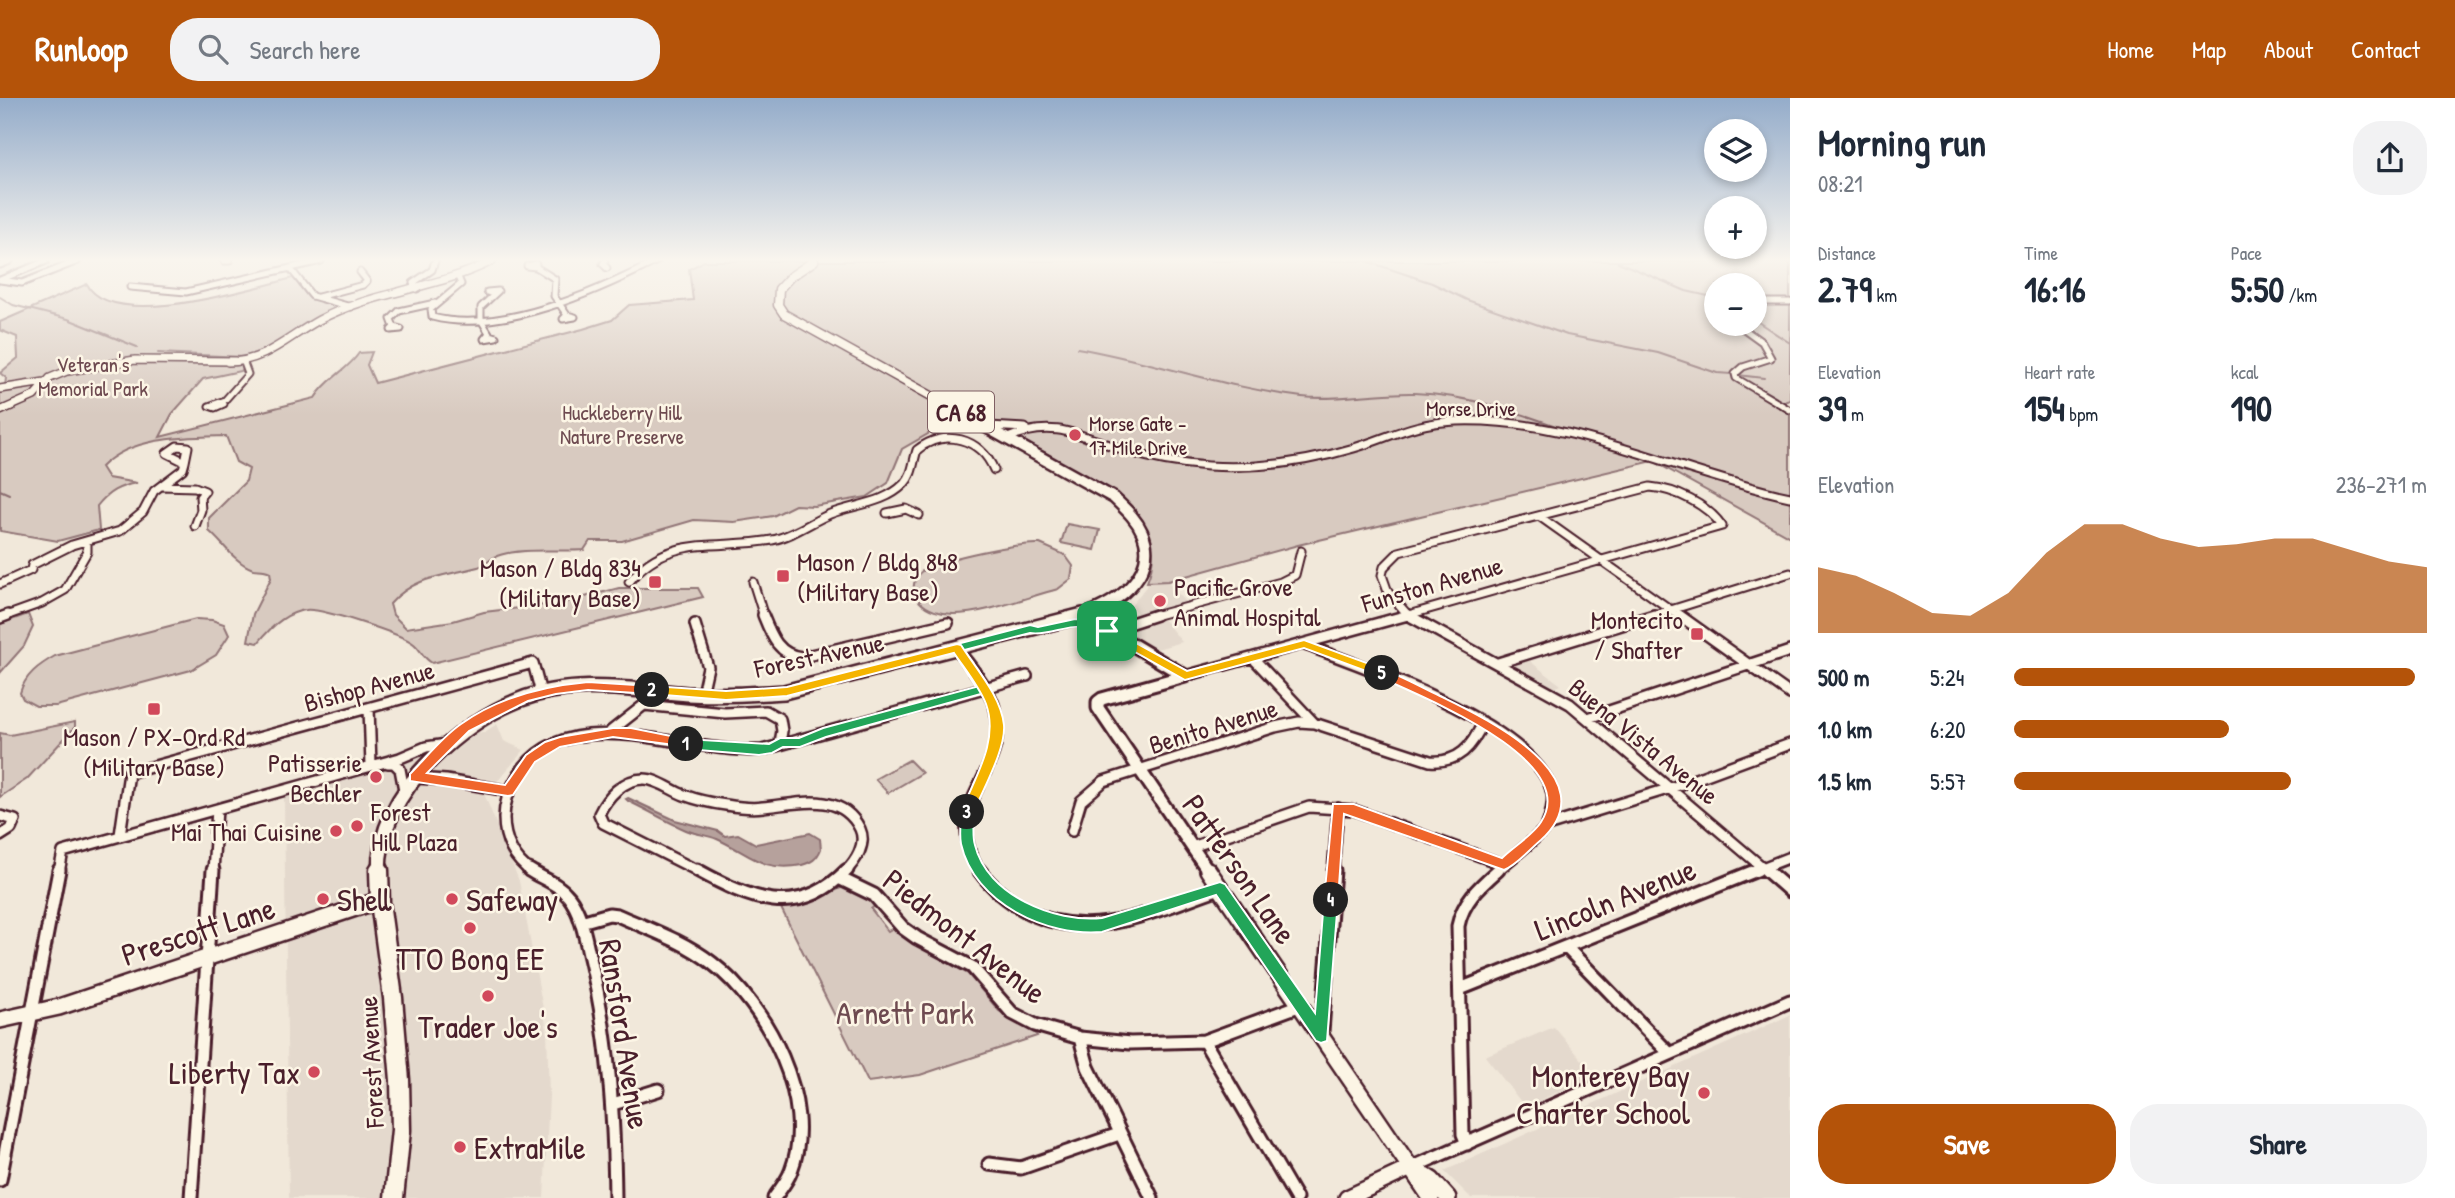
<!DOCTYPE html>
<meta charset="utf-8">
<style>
:root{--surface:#fff;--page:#f2f2f3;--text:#1f2937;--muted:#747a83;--accent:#b45309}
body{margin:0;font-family:"Patrick Hand",sans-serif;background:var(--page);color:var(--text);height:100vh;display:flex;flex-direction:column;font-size:26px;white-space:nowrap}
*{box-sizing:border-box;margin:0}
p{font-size:23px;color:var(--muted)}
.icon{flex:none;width:38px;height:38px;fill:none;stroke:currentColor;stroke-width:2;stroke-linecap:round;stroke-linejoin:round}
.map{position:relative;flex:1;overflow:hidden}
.side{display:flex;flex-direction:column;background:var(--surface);width:665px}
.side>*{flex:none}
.tools{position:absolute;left:1704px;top:21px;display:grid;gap:14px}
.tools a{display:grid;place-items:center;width:63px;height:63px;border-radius:50%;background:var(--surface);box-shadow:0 4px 10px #0003;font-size:35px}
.pin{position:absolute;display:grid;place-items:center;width:60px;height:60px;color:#fff;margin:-30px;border-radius:14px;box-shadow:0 4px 10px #0006}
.km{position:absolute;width:35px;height:35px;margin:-18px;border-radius:50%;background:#222;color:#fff;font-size:19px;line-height:35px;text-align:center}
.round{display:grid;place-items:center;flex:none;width:74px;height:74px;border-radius:28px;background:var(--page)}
.head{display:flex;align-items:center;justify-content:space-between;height:119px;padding:0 28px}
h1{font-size:38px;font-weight:800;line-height:52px}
.figures{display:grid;grid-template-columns:repeat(3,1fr);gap:10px;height:119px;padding:7px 28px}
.figures div{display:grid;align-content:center}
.figures b{font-size:35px;font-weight:800}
.figures small{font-size:19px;font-weight:400}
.figures p{font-size:19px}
.chart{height:196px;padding:14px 28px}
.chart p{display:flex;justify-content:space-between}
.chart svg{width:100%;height:126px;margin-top:7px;fill:var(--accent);opacity:.7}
.button{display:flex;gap:14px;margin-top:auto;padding:14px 28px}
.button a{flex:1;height:80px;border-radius:28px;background:var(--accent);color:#fff;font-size:28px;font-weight:800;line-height:80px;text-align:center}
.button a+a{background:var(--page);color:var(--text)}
ul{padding:0 28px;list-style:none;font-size:23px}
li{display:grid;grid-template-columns:112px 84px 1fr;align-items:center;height:52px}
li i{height:18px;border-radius:9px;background:var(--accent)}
header{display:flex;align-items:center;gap:42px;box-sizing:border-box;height:98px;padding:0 35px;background:var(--accent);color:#fff}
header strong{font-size:33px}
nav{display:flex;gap:38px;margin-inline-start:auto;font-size:24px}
.search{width:490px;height:63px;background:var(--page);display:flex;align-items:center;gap:18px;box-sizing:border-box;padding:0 24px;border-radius:28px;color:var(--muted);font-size:26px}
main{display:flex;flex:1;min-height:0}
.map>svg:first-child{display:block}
.built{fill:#e4d9cd}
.green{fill:#d8cac0;stroke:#917476;stroke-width:2;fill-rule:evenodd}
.water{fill:#b6a19c;stroke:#8b6d6f;stroke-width:2}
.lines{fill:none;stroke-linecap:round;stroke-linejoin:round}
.stream{stroke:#8b6d6f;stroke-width:2}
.street-far3-casing{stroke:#4a1f2b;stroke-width:9}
.street-far2-casing{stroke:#4a1f2b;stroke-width:11}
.street-far1-casing{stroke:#4a1f2b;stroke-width:14}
.street-casing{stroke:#4a1f2b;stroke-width:17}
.secondary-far3-casing{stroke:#4a1f2b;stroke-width:10}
.secondary-far2-casing{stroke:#4a1f2b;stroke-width:13}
.secondary-far1-casing{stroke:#4a1f2b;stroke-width:17}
.secondary-casing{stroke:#4a1f2b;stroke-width:20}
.primary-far3-casing{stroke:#4a1f2b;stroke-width:11}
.primary-far2-casing{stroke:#4a1f2b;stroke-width:15}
.primary-far1-casing{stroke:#4a1f2b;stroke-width:18}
.primary-casing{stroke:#4a1f2b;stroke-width:23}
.street-far3{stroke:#fcf5e5;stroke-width:5}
.street-far2{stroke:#fcf5e5;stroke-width:7}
.street-far1{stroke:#fcf5e5;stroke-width:9}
.street{stroke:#fcf5e5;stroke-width:11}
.secondary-far3{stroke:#fcf5e5;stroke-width:7}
.secondary-far2{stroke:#fcf5e5;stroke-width:9}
.secondary-far1{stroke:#fcf5e5;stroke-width:11}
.secondary{stroke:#fcf5e5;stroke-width:15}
.primary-far3{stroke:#fcf5e5;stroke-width:8}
.primary-far2{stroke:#fcf5e5;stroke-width:10}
.primary-far1{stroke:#fcf5e5;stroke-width:13}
.primary{stroke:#fcf5e5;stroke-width:18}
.split-1{fill:#22a559;stroke:#fff;stroke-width:2}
.split-2{fill:#f0652b;stroke:#fff;stroke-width:2}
.split-3{fill:#f5b400;stroke:#fff;stroke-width:2}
.split-4{fill:#22a559;stroke:#fff;stroke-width:2}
.split-5{fill:#f0652b;stroke:#fff;stroke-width:2}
.split-6{fill:#f5b400;stroke:#fff;stroke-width:2}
.poi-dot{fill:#d1495b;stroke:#fcf5e5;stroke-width:2.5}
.labels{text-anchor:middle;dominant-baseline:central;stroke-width:5;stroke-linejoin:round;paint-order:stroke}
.far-park-label{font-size:21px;fill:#6e4a50;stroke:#fcf5e5}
.far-street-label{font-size:21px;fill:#4a1f2b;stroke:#fcf5e5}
.far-poi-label{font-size:21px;fill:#4a1f2b;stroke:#fcf5e5;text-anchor:start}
.shield{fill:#fcf5e5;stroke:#7f5f63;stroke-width:2}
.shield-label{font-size:24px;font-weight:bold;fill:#4a1f2b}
.poi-label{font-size:26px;fill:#4a1f2b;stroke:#fcf5e5;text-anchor:end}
.street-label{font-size:26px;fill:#4a1f2b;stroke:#fcf5e5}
.near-street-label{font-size:32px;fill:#4a1f2b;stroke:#fcf5e5}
.near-poi-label{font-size:32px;fill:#4a1f2b;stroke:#fcf5e5;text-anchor:start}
.near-park-label{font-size:32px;fill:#6e4a50;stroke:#fcf5e5}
</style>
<header>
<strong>Runloop</strong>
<div class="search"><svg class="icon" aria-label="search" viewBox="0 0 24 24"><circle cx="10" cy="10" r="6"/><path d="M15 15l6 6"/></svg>Search here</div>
<nav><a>Home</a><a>Map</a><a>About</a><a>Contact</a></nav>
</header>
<main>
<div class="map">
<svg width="1790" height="1100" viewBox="0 0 1790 1100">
<rect width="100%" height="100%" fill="#f1e8da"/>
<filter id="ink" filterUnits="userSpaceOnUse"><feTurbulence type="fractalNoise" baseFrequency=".0143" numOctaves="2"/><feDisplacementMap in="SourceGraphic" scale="14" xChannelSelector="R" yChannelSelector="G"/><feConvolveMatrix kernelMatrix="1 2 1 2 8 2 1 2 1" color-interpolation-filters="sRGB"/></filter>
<g filter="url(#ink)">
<path class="built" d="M1166,481L1189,508L1159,516L1182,544L1150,553L1122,536L1125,528L1142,522L1131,508L1148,486Z
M1527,561L1561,587L1554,590L1513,568L1512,565Z
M497,626L504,643L524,652L485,698L519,783L547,932L549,998L544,1100H289L284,700L424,654L450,657L478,634L483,635Z
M1790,917V1100H1471L1444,1073Z
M1554,929L1595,977L1525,1009L1485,958Z"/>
<path class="green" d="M704,163H1790V302L1780,305L1790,312V439L1653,363L1298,447L1168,483L1147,484C1163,444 1144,417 1113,393L970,312L902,351L888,385L867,399L814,408L795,407L773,418L734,424L694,422L622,443H590L584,452C557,454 523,449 497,458C490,461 485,467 478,469C446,478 414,478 390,506L393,517L406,530L453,523L484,514L562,505L619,490H698L703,499L432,565C423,560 421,552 414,546C402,536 321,510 306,512C286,514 269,531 258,545L248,543L253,516L271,480L270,474C264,471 259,472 253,471C235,465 223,445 209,433V420L246,383L249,371L236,364L226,338C185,339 132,338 101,369L108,380L137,385C119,388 108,394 97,408L99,432L58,443L0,433V292L5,288L6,280L0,275L18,260L17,239L0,232V224L87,186C111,234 253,190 293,180L308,199L341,209L273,250L247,262L245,272L203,281L172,316L160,339L315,300C326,281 347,273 359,255L372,254L367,267L375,285L583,231L612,222L629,207L693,202L689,171ZM1717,187H1755V226H1717Z
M1067,426L1100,432L1095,452L1061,445Z
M1040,446L1065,457L1073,468L1071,481L1058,491C1027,499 985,516 953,516C941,516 927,512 919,503C910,492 913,478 925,471C944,460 1017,445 1040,446Z
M28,516L33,529L24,548L0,575V526Z
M196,521L212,522L224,526L229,537L216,557L191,572L56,608H36L23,601L20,595C25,577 39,567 55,558Z
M75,624V629L27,681L0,699V635L10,637Z
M909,662L922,675L888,695L875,681Z
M845,788L868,799L876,807L871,811L888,833L895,829L909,843L968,876L999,913L1031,931L1037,938L920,977L868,984L781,810L806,806Z"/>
<path class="water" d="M628,700L675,722L718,733L725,738L738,736L756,746L810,735L820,741L821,751C817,761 812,764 802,767C762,775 749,755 717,741C707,737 695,736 686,732C666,723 647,712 628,703L626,701Z"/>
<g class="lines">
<path class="stream" d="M1366,163L1432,185L1467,202L1567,237L1658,255L1717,275L1732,276
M1616,163L1686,193L1717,200
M0,199L13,207L68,221L137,249
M1755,222L1790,245
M1077,250C1153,263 1225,290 1302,299C1339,303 1376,294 1414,295C1468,297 1519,314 1569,333
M158,255L243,259
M1737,277L1764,280
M1605,341L1633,350
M1672,362L1730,380
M0,392L9,396"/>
<g class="street-far3-casing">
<path id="street-far3" d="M224,163H229
M605,163L603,166L607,170
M536,166V169L527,168Z
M0,167L10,163
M536,169L555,181L554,198L567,217
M290,170L312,198L351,209
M458,179L461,186L431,211L432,219C500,237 596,194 657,163
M0,182L22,185L78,163
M0,182L46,163
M130,189L186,194L321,163
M417,191L413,185L432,172L435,163
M318,199L363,187L367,183L360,174
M1717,204L1712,208L1717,213
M1755,204H1790
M567,217L575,219L563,221Z
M1737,226L1762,244L1771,260L1743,269L1735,276L1736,280L1790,312
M394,229L401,231L391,232Z
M394,229L391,221L399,213L435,205
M489,237L496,239L484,241L489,235L481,222V209L498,193L487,194L492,196
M222,304L224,306L215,310L209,308L225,302L248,276L244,265"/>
</g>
<g class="street-far2-casing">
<path id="street-far2" d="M989,328L1025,330
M1008,340C1055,319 1084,340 1130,354C1155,362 1181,366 1208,368C1257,371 1307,364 1354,350C1393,338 1412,325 1456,323C1573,319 1677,375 1790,399
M177,348L188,349L185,364L167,355Z
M162,388L195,389L205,393L200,399L201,412L195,428
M1650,389C1675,391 1708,407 1722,428L1408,517L1388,494L1382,477L1384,469L1399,454Z
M887,415L906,411L919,417
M1539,418L1681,519
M629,484C667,435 719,452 772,442C793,438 811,424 830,416C855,406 884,406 904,386C913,377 913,364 917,352C944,330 981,340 994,372
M753,484L764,519
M0,486L31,472L32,467L72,447L120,433L143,414L154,393L183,371L185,364
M1408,517L1411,519
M3,519L42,505L65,492L87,454V443
M1150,519L1281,484L1295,477L1301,453
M1401,519L1408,517
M1648,519L1790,475"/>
</g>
<g class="street-far1-casing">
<path id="street-far1" d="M763,517C771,537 778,557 802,559L948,525
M1408,517L1570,606L1768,774
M1679,517L1790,596
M0,520L8,517
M695,526L708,569L702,596
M1107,533L1156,517
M1305,547C1365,569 1537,628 1552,695C1554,702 1550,720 1547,727C1543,736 1506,765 1496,774
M957,550C972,571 994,593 997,620C1005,679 938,706 980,774
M1253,560L1314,625
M1498,565L1654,517
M1185,578L1408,517
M369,610L371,667
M1588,620L1790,553
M611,633L644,607L725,615L766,613L780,621L782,633L780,645
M388,665H394L400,671L404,692
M415,680L446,682L508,693
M0,718L15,722L11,731L0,738
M1547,728L1671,690L1790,646
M1072,733L1081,703L1104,683L1275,629L1299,624L1314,625L1430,663C1459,665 1472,649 1483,624
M120,737L129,675L533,565L541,595
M1192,749L1309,709L1354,712L1504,767
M59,774L63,754L400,660L426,649L447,646
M213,774L217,711
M532,774C514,762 504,742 504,720C504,705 509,692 517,679C564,598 689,658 762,652L1027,578
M700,774L603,725L599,716C607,699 623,681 644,681C657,681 671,692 684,697C697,702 711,705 726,707C738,709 751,711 763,709C797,706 841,692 860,731C867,746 856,763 845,774
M1333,774L1338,710
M1752,774L1790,759"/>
</g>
<g class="street-casing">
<path id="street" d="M529,772C543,781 559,786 569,799C582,816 585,840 590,860C609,939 614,1019 615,1100
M697,772C750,801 797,823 847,772
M979,772C992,790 1009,804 1028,814C1094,846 1157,811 1220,790
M1766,772L1790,793
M841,781L874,797L903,830L917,840L972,869L1012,915L1035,927L1080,940L1130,945L1204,943L1301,907
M581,824L609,816L617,817C649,831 684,843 712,865C767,907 818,1004 791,1073C788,1082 780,1092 774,1100
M1567,850L1669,955
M1460,891L1757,772
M1322,934L1334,772
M1080,940L1088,969L1152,1100
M1204,943L1296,1100
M613,1006L658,992
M1467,1046L1463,1036L1458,828C1463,803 1479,789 1498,772
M989,1066L1021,1070L1119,1036
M1413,1069L1790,903
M0,1082L59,772
M191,1100L213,772"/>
</g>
<g class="secondary-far3-casing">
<path id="secondary-far3" d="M228,264C265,264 288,239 319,222C373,193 437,191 492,163
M0,291L45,284
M0,313L34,298L50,280L67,273L135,262L235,263"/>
</g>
<g class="secondary-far2-casing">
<path id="secondary-far2" d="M1083,517L1086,519
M1102,519L1114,503"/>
</g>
<g class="secondary-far1-casing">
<path id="secondary-far1" d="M1083,517L1185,578
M1104,517L1100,522L1106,531
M1185,578L1102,601L1098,604V610L1209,774"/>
</g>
<g class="secondary-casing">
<path id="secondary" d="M1208,772L1431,1100
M0,922L59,909L380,802
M1415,1071L1432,1082L1448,1100
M1347,1100L1413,1069"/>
</g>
<g class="primary-far3-casing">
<path id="primary-far3" d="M814,163L790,179L779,191L778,207L784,216L969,319"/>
</g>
<g class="primary-far2-casing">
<path id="primary-far2" d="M966,318L1114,400C1124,410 1136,420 1142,434C1161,477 1112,510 1076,519"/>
</g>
<g class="primary-far1-casing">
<path id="primary-far1" d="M379,774C379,729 400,693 431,662C456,637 486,615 519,602C572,581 633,592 688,596C720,598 752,596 784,594L1083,517"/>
</g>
<g class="primary-casing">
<path id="primary" d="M379,772L380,804L393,900L400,982L401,1032L394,1100"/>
</g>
<use href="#street-far3" class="street-far3"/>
<use href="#street-far2" class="street-far2"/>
<use href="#street-far1" class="street-far1"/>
<use href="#street" class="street"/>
<use href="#secondary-far3" class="secondary-far3"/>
<use href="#secondary-far2" class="secondary-far2"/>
<use href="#secondary-far1" class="secondary-far1"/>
<use href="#secondary" class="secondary"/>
<use href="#primary-far3" class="primary-far3"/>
<use href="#primary-far2" class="primary-far2"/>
<use href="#primary-far1" class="primary-far1"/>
<use href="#primary" class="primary"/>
</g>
</g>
<linearGradient id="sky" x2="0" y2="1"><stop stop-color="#94acca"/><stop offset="0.51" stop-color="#f9f5ee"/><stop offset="1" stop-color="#f9f5ee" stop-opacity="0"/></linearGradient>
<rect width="1790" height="317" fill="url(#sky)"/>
<path class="split-1" d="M1075,521L1093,522L1113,533L1107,537C1100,535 1093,530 1086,529C1067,526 1049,538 1030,535L964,552L990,591L988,594L826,639L800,649H783L772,655L759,657L686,651L680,646L686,641L769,646L780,640H799L823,630L976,589L951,550L953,547L1030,527L1038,529Z"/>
<path class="split-2" d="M588,584L652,588L658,592L652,596L588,592L556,596L528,603L469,633L427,675L505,687L526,657L545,644L560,639L613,630H631L686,641L690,643V649L613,639L560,649L535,664L513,697L508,698L410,683V676C426,660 442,639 461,626C497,600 544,588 588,584Z"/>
<path class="split-3" d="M957,546L961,547C976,571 1001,598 1004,627C1006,651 983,691 974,714L967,719L961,714C975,679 999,643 986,606C979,588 964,570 954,555L787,598L726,602L652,596L646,592L652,588L726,593L787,589Z"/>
<path class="split-4" d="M967,708L974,714C974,724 972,737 975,747C987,797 1055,825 1102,820L1220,784L1225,786L1315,915L1324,802L1326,798H1336L1338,802L1327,943L1321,945L1316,943L1216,797L1102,834C1047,839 974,805 961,746C959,737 961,724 961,714Z"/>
<path class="split-5" d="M1382,571C1402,578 1421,589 1440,598C1485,620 1610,679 1541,742C1530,751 1517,767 1504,772L1344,716L1338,802L1331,809L1324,802L1333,706H1354L1502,760C1513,749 1533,737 1541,724C1582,661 1417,597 1377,578L1376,575Z"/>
<path class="split-6" d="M1107,529L1187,573L1304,542L1386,572L1387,575L1382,579L1304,550L1185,582L1103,536L1102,533Z"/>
<g class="poi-dot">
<circle cx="1075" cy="337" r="7"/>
<rect x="776" y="471" width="14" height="14" rx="3.5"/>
<rect x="648" y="477" width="14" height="14" rx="3.5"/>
<circle cx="1160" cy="503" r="7"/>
<rect x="1690" y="529" width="14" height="14" rx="3.5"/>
<rect x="147" y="604" width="14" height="14" rx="3.5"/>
<circle cx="376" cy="679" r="7"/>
<circle cx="357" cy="728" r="7"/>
<circle cx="336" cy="733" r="7"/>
<circle cx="323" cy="801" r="7"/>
<circle cx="452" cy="801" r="7"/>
<circle cx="470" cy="830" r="7"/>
<circle cx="488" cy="898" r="7"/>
<circle cx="314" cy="974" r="7"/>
<circle cx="1704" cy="995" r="7"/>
<circle cx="460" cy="1049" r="7"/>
</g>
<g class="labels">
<g class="far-park-label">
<text x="93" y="266">Veteran's<tspan x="93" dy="24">Memorial Park</tspan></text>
<text x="622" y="314">Huckleberry Hill<tspan x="622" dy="24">Nature Preserve</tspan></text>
</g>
<g class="far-street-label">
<text x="1471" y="310">Morse Drive</text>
</g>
<g class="far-poi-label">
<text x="1089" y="325">Morse Gate -<tspan x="1089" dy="24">17 Mile Drive</tspan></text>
</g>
<rect class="shield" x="928" y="293.5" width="66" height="41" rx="5"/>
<g class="shield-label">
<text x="961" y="314">CA 68</text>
</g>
<g class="poi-label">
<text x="797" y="463" text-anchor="start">Mason / Bldg 848<tspan x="797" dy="30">(Military Base)</tspan></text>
<text x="641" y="469">Mason / Bldg 834<tspan x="641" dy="30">(Military Base)</tspan></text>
<text x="1174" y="488" text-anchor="start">Pacific Grove<tspan x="1174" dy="30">Animal Hospital</tspan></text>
<text x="1683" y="521">Montecito<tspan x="1683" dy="30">/ Shafter</tspan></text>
<text x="154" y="638" text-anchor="middle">Mason / PX-Ord Rd<tspan x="154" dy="30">(Military Base)</tspan></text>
<text x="362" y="664">Patisserie<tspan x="362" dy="30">Bechler</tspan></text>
<text x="371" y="713" text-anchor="start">Forest<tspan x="371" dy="30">Hill Plaza</tspan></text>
<text x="322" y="733">Mai Thai Cuisine</text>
</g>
<g class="street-label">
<text transform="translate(1432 486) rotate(-16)">Funston Avenue</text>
<text transform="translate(819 557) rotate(-12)">Forest Avenue</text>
<text transform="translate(369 588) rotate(-15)">Bishop Avenue</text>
<text transform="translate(1213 628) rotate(-17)">Benito Avenue</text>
<text transform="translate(1644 643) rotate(39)">Buena Vista Avenue</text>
<text transform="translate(371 964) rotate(-93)">Forest Avenue</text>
</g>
<g class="near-street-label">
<text transform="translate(1240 771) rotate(55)">Patterson Lane</text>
<text transform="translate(1615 801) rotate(-22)">Lincoln Avenue</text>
<text transform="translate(198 833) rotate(-18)">Prescott Lane</text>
<text transform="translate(965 838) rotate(38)">Piedmont Avenue</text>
<text transform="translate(625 936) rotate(81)">Ransford Avenue</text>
</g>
<g class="near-poi-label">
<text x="337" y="801">Shell</text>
<text x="466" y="801">Safeway</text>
<text x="470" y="860" text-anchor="middle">TTO Bong EE</text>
<text x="488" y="928" text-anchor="middle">Trader Joe's</text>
<text x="300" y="974" text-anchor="end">Liberty Tax</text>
<text x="1690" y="977" text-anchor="end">Monterey Bay<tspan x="1690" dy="37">Charter School</tspan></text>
<text x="474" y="1049">ExtraMile</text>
</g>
<g class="near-park-label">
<text x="905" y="914">Arnett Park</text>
</g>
</g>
</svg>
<div class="tools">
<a><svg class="icon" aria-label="layers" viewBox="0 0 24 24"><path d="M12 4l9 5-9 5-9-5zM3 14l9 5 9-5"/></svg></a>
<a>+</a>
<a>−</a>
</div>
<div class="pin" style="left:1107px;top:533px;background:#1e9e55"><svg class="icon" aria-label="arrive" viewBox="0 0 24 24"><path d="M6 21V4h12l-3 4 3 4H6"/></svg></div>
<b class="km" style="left:686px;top:646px">1</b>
<b class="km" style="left:652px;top:592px">2</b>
<b class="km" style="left:967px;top:714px">3</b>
<b class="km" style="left:1331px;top:802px">4</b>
<b class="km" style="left:1382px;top:575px">5</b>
</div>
<section class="side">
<div class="head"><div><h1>Morning run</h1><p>08:21</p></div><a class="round"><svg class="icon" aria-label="share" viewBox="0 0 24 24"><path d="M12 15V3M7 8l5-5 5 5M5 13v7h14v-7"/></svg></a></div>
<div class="figures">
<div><p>Distance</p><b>2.79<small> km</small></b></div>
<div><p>Time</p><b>16:16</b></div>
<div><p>Pace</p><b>5:50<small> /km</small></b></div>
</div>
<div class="figures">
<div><p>Elevation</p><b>39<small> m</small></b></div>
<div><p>Heart rate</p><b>154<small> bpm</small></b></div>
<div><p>kcal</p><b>190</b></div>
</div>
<div class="chart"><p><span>Elevation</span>236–271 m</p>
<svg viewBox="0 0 160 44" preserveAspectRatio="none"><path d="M0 44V21L10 24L20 30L30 37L40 38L50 30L60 16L70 6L80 6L90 11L100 14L110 13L120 11L130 11L140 15L150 19L160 21V44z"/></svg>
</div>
<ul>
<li><b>500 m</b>5:24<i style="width:97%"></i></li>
<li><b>1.0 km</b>6:20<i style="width:52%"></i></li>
<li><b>1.5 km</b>5:57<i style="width:67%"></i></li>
</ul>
<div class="button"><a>Save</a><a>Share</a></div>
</section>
</main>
